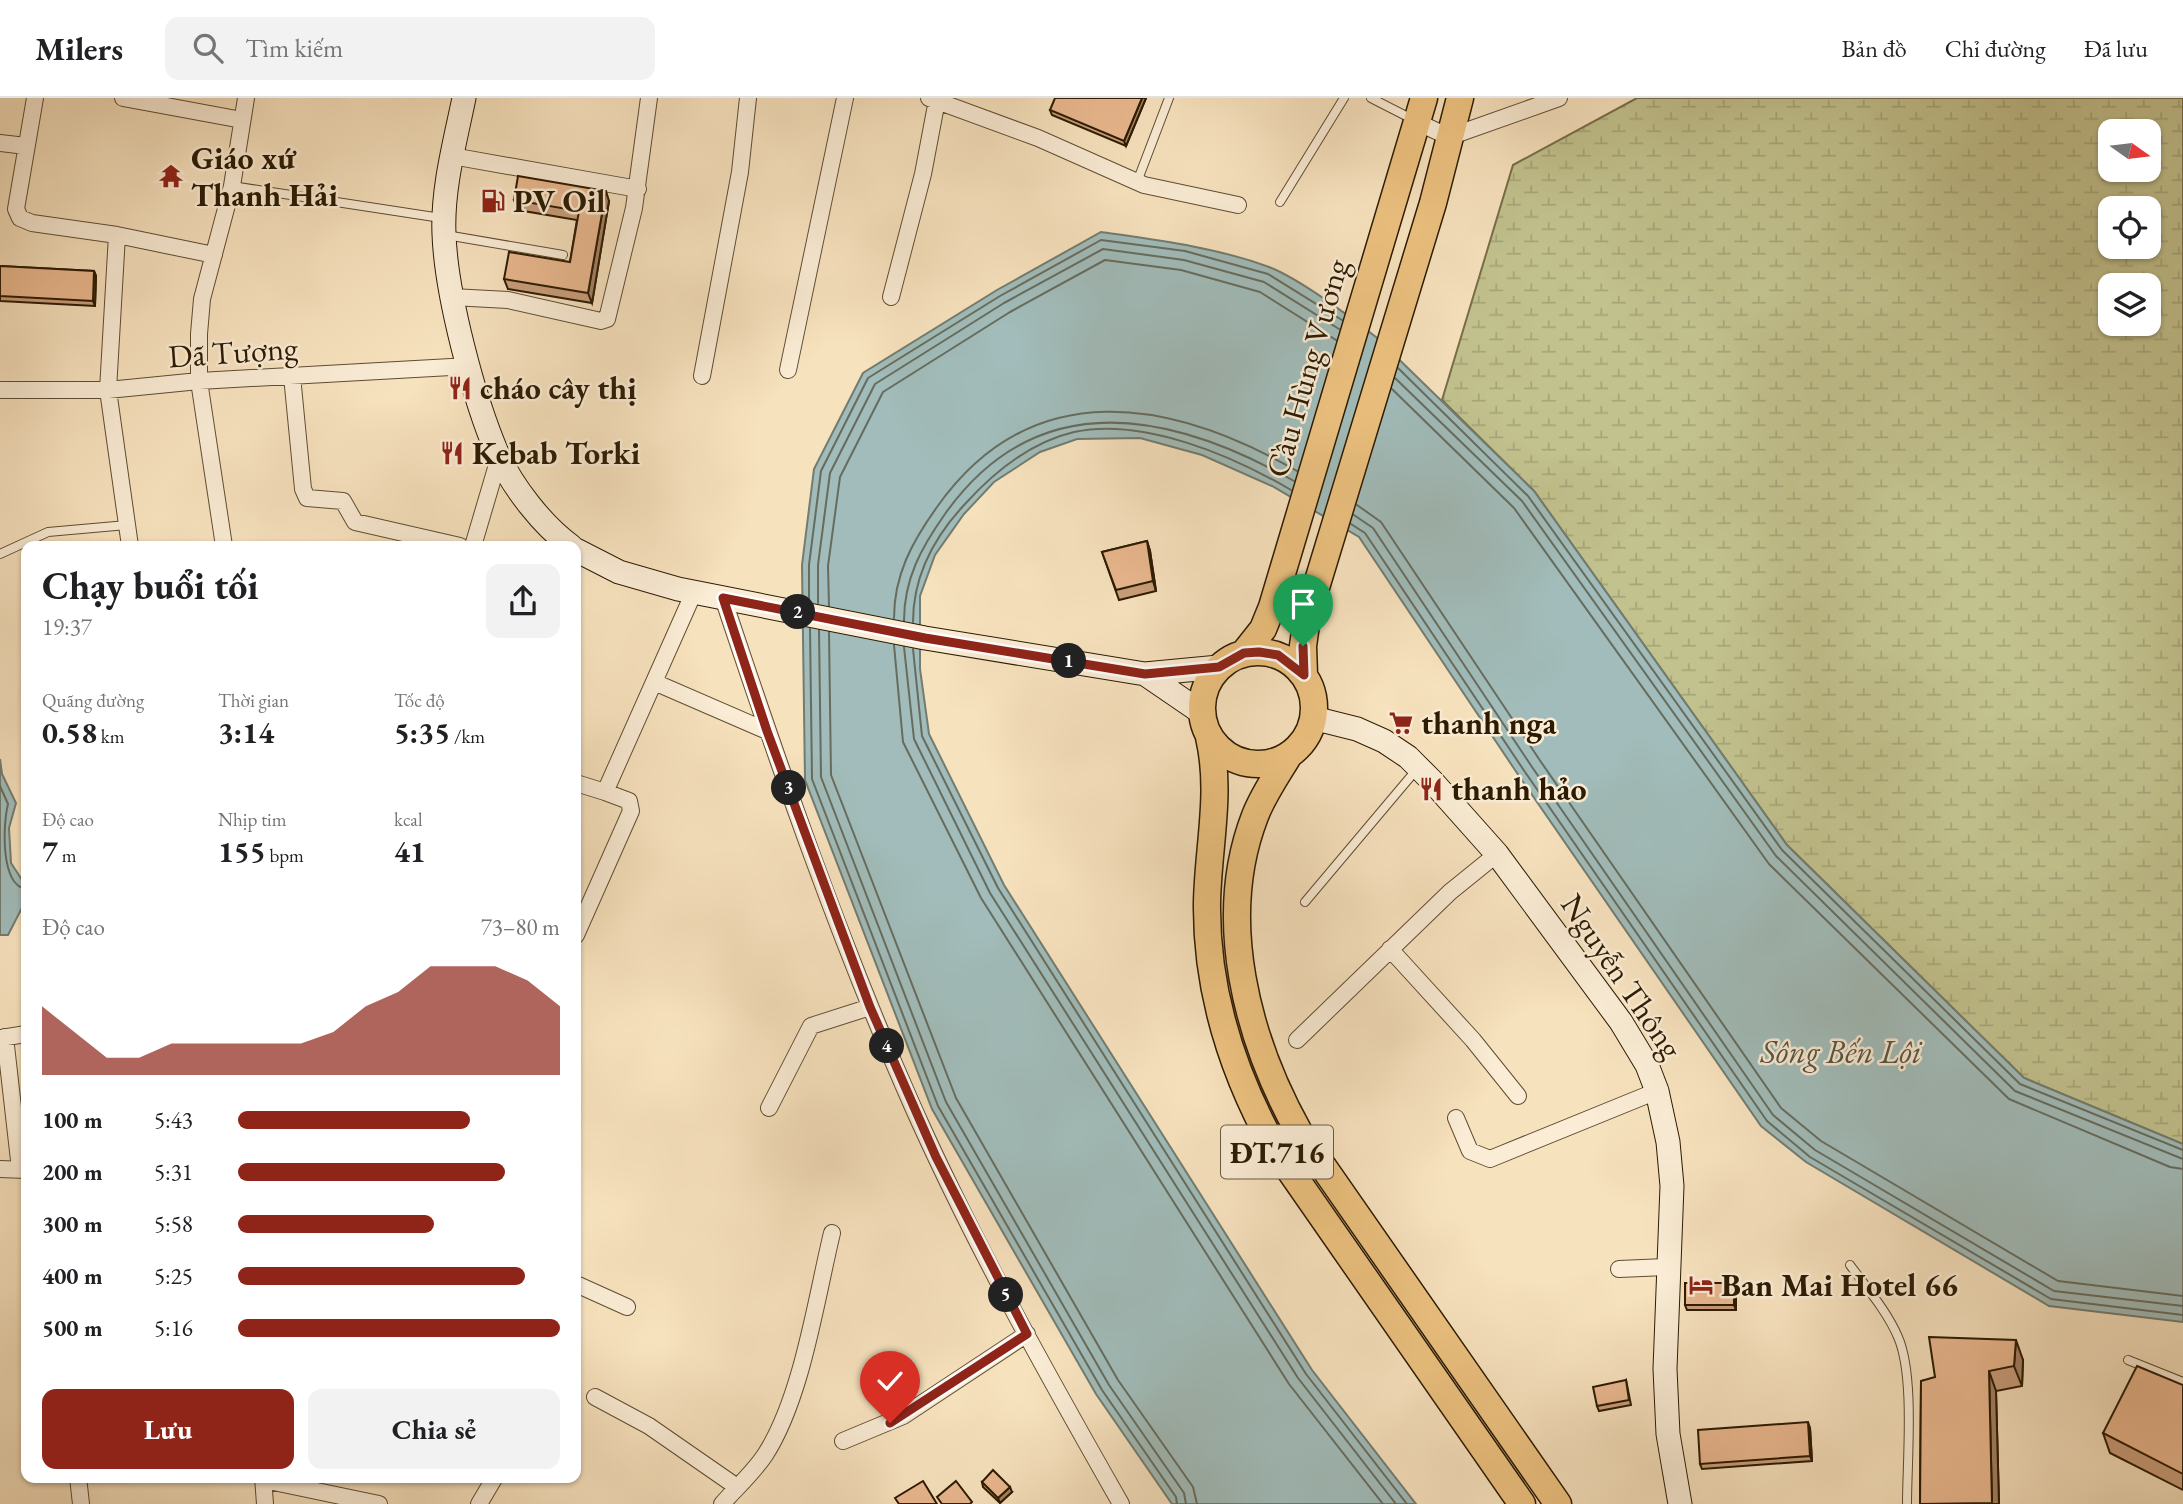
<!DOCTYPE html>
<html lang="vi">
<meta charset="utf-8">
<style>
:root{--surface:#fff;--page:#f2f2f2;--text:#202124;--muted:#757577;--line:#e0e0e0;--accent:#8f2418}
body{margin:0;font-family:"EB Garamond",serif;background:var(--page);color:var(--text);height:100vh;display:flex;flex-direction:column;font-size:26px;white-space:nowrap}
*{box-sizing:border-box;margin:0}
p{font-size:23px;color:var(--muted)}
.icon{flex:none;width:38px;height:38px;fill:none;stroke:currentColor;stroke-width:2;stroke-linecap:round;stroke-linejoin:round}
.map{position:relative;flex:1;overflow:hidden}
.details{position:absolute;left:21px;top:443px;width:560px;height:942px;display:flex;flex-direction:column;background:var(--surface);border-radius:14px;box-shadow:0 2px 5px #0004}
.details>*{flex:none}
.needle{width:46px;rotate:104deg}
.fabs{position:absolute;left:2098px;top:21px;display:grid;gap:14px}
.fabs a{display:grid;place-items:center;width:63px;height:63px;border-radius:14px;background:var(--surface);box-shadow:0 2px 5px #0004;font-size:35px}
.pin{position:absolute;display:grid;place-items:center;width:60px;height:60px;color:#fff;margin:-72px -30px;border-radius:50% 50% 50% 0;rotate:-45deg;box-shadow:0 0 7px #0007}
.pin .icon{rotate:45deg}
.km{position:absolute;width:35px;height:35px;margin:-18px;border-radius:50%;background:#222;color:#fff;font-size:19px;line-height:35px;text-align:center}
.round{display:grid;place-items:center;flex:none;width:74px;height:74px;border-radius:14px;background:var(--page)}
.head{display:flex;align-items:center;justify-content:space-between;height:119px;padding:0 21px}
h1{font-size:38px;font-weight:700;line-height:52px}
.stats{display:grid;grid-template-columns:repeat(3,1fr);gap:10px;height:119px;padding:7px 21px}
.stats div{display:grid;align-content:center}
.stats b{font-size:30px;font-weight:700}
.stats small{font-size:19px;font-weight:400}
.stats p{font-size:19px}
.chart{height:196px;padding:14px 21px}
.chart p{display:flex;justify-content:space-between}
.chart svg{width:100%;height:126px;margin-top:7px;fill:var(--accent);opacity:.7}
.button{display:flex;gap:14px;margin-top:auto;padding:14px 21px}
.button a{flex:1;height:80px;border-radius:14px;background:var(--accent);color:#fff;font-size:28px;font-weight:700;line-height:80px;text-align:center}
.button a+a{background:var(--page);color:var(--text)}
ul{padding:0 21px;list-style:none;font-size:23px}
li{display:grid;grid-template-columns:112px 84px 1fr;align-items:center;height:52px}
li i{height:18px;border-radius:9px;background:var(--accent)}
header{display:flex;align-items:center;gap:42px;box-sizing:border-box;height:98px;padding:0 35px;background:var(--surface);border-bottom:2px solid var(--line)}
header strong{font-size:33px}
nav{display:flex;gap:38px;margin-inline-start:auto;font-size:24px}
.search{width:490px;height:63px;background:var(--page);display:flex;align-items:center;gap:18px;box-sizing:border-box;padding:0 24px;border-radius:14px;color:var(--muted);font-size:26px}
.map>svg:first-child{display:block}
.wetland{fill:url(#wetland-marsh);stroke:#776e48;stroke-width:2;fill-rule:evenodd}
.water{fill:#a1bcba;stroke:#727c70;stroke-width:2}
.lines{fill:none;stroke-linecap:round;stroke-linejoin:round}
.shore{stroke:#666c5e;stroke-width:2}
.lane-casing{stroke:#5f4d31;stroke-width:10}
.street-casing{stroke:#5f4d31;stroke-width:18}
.secondary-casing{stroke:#2c1b02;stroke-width:25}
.primary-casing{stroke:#2c1b02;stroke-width:29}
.lane{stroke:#faecd5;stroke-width:8}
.street{stroke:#faecd5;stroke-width:16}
.secondary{stroke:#faecd5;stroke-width:23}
.primary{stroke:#ecc17f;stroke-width:26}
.wall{fill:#c99e7b;stroke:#2c1b02;stroke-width:2}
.shaded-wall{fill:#a48164;stroke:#2c1b02;stroke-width:2}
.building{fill:#eab88f;stroke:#2c1b02;stroke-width:2}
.route-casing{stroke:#fff;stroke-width:14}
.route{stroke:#8f2418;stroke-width:9}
.labels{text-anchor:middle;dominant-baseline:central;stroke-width:5;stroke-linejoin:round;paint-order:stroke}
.shield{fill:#faecd5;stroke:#6a5a41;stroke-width:2}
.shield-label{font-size:30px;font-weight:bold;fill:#2c1b02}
.poi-label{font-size:32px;font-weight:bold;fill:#2c1b02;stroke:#faecd5;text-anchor:start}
.street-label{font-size:32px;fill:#2c1b02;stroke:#faecd5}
.water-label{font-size:33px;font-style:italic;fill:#555342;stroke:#faecd5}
</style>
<header>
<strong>Milers</strong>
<div class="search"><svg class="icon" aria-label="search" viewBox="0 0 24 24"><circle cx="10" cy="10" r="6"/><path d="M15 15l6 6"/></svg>Tìm kiếm</div>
<nav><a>Bản đồ</a><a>Chỉ đường</a><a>Đã lưu</a></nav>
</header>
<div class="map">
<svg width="2183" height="1406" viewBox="0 0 2183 1406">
<defs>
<pattern id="wetland-marsh" width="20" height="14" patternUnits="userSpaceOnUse" patternTransform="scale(1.75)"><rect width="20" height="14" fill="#c2c28e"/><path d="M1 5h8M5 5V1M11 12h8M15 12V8" fill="none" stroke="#a7a679"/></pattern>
</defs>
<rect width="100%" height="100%" fill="#f7e2be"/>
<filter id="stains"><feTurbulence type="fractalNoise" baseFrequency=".00286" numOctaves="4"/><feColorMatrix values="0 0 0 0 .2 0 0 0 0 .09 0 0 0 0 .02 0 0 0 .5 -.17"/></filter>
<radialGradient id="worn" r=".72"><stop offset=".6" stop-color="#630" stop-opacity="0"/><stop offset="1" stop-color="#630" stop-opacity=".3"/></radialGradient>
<path class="wetland" d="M1637,0H2183V1046L2024,980L1787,747L1534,393L1442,302L1513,67ZM2110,33H2149V72H2110ZM2110,110H2149V149H2110ZM2110,187H2149V226H2110Z"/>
<path class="water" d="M1101,134C1157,142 1215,149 1269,169C1298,180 1351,219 1376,239L1534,393L1787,747L2024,980L2183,1046V1224L2049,1208L1806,1064L1761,1028L1519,678L1359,439L1272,388L1202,357L1140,340L1077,341L1040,354L994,384L964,416L935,457L920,498V571L929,636L1004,787L1312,1272L1416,1406H1172L1096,1296L932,1011L805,682L802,467L814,371L863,275L997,192Z
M0,661L2,676L16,705L9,730L11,765L26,788V802L8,837H0Z"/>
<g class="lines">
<path class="shore" d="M1398,270L1528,398L1782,752L2020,986L2183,1052
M1395,280L1522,403L1776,758L2015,993L2183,1061
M1392,291L1514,410L1769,766L2009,1001L2170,1069L2183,1071
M1357,407L1381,424L1541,664L1781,1010L1821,1043L2058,1183L2183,1198
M1354,417L1373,430L1532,669L1773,1017L1815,1052L2054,1193L2183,1208
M1351,426L1365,435L1525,674L1767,1023L1810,1059L2051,1201L2183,1217
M809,504V467L821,373L868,280L1000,198L1101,142L1185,153L1268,176L1342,222
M818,505V467L830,375L875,286L1004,205L1103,151L1184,162L1264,184L1339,231
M829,508L828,468L840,379L883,294L1010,214L1105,162L1181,172L1260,194L1336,242
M894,520C894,477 912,444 937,409C1032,275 1172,301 1297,373
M904,523C904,481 921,450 945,416C1038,285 1172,314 1294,383
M913,524C913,479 934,439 965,406C994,374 1031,344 1074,334C1143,319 1233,358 1291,392
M810,531L812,681L938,1008L1102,1292L1176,1399L1177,1406
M819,532L821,679L946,1004L1109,1287L1184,1395L1186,1406
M829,534L831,677L956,1000L1118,1282L1193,1389L1197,1406
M894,547L903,644L981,800L1289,1286L1383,1406
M904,549L914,641L990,795L1298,1280L1396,1406
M913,551L922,638L998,790L1306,1276L1407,1406
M0,688L8,706C3,726 0,787 26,791"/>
<g class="lane-casing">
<path id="lane" d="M1371,0L1414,22
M1137,84L1169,0
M232,88L441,120
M1280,104L1344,0
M446,137L563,157
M0,456L48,434L127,427
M1305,804L1417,671
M1850,1167C1866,1189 1887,1213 1898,1239C1915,1278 1907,1362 1907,1406
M2128,1262L2183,1284"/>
</g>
<g class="street-casing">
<path id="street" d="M35,0L16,111L20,120L32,125L117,137L214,157
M123,0L242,22
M929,0L1038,40L1144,87L1238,107
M1417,24L1449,39L1559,0
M0,45L26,48
M452,58L638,91
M117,137L108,292L130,448
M452,199L508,202L601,223L607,221L634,110L649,0
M891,199L923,76L937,2
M788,272L845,0
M292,278L303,391L307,400L343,403L355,424L460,448
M702,278L740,74L748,0
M0,292H108L199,283L469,268
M224,448L199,283V236L202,201L232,88L246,0
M473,448L499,360
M723,500C780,671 839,842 912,1007C973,1144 1047,1276 1121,1406
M654,584L767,633
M576,685L605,694
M576,837L631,713L629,703L605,694L694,494
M1390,851L1473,942L1518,998
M5,939L20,1071
M0,940L26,936
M1297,942L1450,794L1497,756
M769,1010L811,928L870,909
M1456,1020L1470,1053L1490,1061L1657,993
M0,1071L26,1072
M1619,1171L1666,1169
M576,1186L627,1209
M595,1299L649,1328L737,1389
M843,1343L903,1318L1027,1236
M78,1379L81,1406
M263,1379L265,1406
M264,1382L379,1406
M479,1406L495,1379
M722,1406C736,1390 753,1375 765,1357C802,1300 816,1201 832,1135"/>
</g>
<g class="secondary-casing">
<path id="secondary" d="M464,0C455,44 442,91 444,136C446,196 474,302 498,357C513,389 542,427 571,448
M576,452L619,474L678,491L925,540L1145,576L1219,569
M1145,576L1202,615
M1313,620L1357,631L1384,643L1408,659L1432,683L1497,756L1621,924L1647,967L1657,993L1668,1044L1672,1088L1665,1271L1668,1336L1680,1406"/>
</g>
<g class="primary-casing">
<path id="primary" d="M1202 610a56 56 0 1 1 112 0a56 56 0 1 1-112 0Z
M1244,555L1263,531L1272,509L1424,0
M1304,577L1303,548L1307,519L1433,105L1460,0
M1209,639C1222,695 1208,748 1207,805C1206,892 1233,976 1275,1051L1522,1406
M1289,657C1277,677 1263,697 1255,718C1215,821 1247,941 1299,1034L1558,1406"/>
</g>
<use href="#lane" class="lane"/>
<use href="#street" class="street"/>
<use href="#secondary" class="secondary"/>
<use href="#primary" class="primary"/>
</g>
<path class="wall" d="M1146,0L1126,48L1052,17L1050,12Z
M514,102L609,103L592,205L508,191L504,181L570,164L577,122L518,112Z
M0,168L94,173L96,178L95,208L0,203Z
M1147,443L1150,453L1156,493L1119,502L1102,454Z
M1734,1185L1736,1190V1212H1687L1685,1207Z
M2023,1262L2022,1288L1996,1293L1999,1406H1920L1921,1283Z
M1626,1282L1631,1307L1599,1313L1597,1308Z
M2183,1287V1392L2110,1355L2103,1335Z
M1810,1330L1812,1363L1702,1371L1700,1366Z
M982,1384L1012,1394L1000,1405L983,1389Z"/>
<path class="shaded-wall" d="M1142,0H1146L1126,48L1124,43Z
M606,93L609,103L592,205L588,195Z
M94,173L96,178L95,208L93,203Z
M1147,443L1150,453L1156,493L1153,483Z
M1734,1185L1736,1190V1212L1734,1207Z
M2016,1242L2023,1262L2022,1288L2014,1268Z
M1989,1273L1996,1293L1999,1406H1992V1405Z
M1808,1324L1810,1330L1812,1363L1810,1358Z
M1010,1389L1012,1394L1000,1405L998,1400Z"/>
<path class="building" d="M1055,0H1142L1124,43L1050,12Z
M518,78L606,93L588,195L504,181L509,154L570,164L579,113L514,102Z
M0,168L94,173L93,203L0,198Z
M1147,443L1153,483L1116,492L1102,454Z
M1685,1185H1734V1207H1685Z
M1929,1239L2016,1242L2014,1268L1989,1273L1992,1405L1920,1406L1921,1283L1935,1279Z
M2137,1268L2183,1287V1376L2103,1335Z
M1626,1282L1629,1302L1597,1308L1593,1289Z
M1808,1324L1810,1358L1700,1366L1698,1332Z
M993,1372L1010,1389L998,1400L982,1384Z
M923,1383L937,1406H899L895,1400Z
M956,1383L972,1404L970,1406H942L937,1399Z"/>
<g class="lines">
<g class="route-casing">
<path id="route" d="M890,1325L1027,1236L936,1059L870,909L767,633L723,500L925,540L1145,576L1219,569L1244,555L1259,554L1278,557L1304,577L1303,548"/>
</g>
<use href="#route" class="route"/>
</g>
<defs>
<g id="temple-bare" transform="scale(1.89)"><path d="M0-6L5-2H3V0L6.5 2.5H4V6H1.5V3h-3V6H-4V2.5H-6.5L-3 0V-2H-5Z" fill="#8f2418" stroke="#faecd5" stroke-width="2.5" paint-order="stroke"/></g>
<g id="fuel-bare" transform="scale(1.89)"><path d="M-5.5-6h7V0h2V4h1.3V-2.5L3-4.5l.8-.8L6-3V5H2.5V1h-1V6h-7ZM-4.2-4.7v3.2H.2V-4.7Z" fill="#8f2418" stroke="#faecd5" stroke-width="2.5" paint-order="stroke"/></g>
<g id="restaurant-bare" transform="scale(1.89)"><path d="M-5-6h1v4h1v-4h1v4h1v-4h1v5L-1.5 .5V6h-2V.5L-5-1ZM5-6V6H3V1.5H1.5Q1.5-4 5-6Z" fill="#8f2418" stroke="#faecd5" stroke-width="2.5" paint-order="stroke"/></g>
<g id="supermarket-bare" transform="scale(1.89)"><path d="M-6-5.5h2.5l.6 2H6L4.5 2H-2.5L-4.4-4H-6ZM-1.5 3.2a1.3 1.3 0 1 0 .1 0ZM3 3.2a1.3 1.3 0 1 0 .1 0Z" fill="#8f2418" stroke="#faecd5" stroke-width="2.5" paint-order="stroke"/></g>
<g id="hotel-bare" transform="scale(1.89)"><path d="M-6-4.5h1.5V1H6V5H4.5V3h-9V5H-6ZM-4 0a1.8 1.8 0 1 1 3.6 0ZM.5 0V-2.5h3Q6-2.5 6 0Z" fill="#8f2418" stroke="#faecd5" stroke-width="2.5" paint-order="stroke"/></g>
</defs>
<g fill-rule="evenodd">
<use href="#temple-bare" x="171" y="78"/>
<use href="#fuel-bare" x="493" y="103"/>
<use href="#restaurant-bare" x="460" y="290"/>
<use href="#restaurant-bare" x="452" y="355"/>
<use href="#supermarket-bare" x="1401" y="625"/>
<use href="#restaurant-bare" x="1431" y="691"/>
<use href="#hotel-bare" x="1701" y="1187"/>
</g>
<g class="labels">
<rect class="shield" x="1221" y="1027.5" width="112" height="53" rx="5"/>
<g class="shield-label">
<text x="1277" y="1054">ĐT.716</text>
</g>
<g class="poi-label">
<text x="191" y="60">Giáo xứ<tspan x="191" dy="37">Thanh Hải</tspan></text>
<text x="513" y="103">PV Oil</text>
<text x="480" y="290">cháo cây thị</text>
<text x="472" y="355">Kebab Torki</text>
<text x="1421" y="625">thanh nga</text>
<text x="1451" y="691">thanh hảo</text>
<text x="1721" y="1187">Ban Mai Hotel 66</text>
</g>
<g class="street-label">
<text transform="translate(233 254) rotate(-4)">Dã Tượng</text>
<text transform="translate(1307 270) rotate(-74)">Cầu Hùng Vương</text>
<text transform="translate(1622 878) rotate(56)">Nguyễn Thông</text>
</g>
<g class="water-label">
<text x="1841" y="953">Sông Bến Lội</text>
</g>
</g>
<rect width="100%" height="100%" filter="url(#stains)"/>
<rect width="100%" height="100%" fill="url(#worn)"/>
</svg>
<div class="fabs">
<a><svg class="needle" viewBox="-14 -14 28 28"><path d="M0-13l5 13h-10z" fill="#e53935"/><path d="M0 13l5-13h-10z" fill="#757577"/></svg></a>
<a><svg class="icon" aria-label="locate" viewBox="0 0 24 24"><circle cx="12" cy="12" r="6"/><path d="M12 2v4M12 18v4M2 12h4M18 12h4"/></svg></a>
<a><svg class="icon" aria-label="layers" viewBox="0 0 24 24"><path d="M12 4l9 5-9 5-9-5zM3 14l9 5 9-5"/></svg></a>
</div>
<div class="pin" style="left:1303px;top:548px;background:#1e9e55"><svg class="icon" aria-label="arrive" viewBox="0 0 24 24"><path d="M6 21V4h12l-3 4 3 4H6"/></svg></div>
<div class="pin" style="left:890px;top:1325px;background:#d93025"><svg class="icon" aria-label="check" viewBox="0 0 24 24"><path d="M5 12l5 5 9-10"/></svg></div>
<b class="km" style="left:1069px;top:563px">1</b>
<b class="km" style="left:798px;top:514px">2</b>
<b class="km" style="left:789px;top:690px">3</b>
<b class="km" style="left:887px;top:948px">4</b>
<b class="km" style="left:1006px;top:1197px">5</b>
<section class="details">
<div class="head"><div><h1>Chạy buổi tối</h1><p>19:37</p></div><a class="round"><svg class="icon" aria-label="share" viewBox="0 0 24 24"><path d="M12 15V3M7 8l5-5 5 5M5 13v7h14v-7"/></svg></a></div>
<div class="stats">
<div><p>Quãng đường</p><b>0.58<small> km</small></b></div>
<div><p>Thời gian</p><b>3:14</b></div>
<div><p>Tốc độ</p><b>5:35<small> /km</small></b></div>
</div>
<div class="stats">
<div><p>Độ cao</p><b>7<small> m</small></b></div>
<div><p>Nhịp tim</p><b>155<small> bpm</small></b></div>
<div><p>kcal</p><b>41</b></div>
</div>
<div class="chart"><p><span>Độ cao</span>73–80 m</p>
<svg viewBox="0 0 160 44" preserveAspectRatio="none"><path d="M0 44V20L10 29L20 38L30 38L40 33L50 33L60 33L70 33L80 33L90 29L100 20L110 15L120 6L130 6L140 6L150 11L160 20V44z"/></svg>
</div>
<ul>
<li><b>100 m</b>5:43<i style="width:72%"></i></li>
<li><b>200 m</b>5:31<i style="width:83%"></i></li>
<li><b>300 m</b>5:58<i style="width:61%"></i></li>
<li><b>400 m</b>5:25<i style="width:89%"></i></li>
<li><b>500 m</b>5:16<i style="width:100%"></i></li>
</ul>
<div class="button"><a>Lưu</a><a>Chia sẻ</a></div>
</section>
</div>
